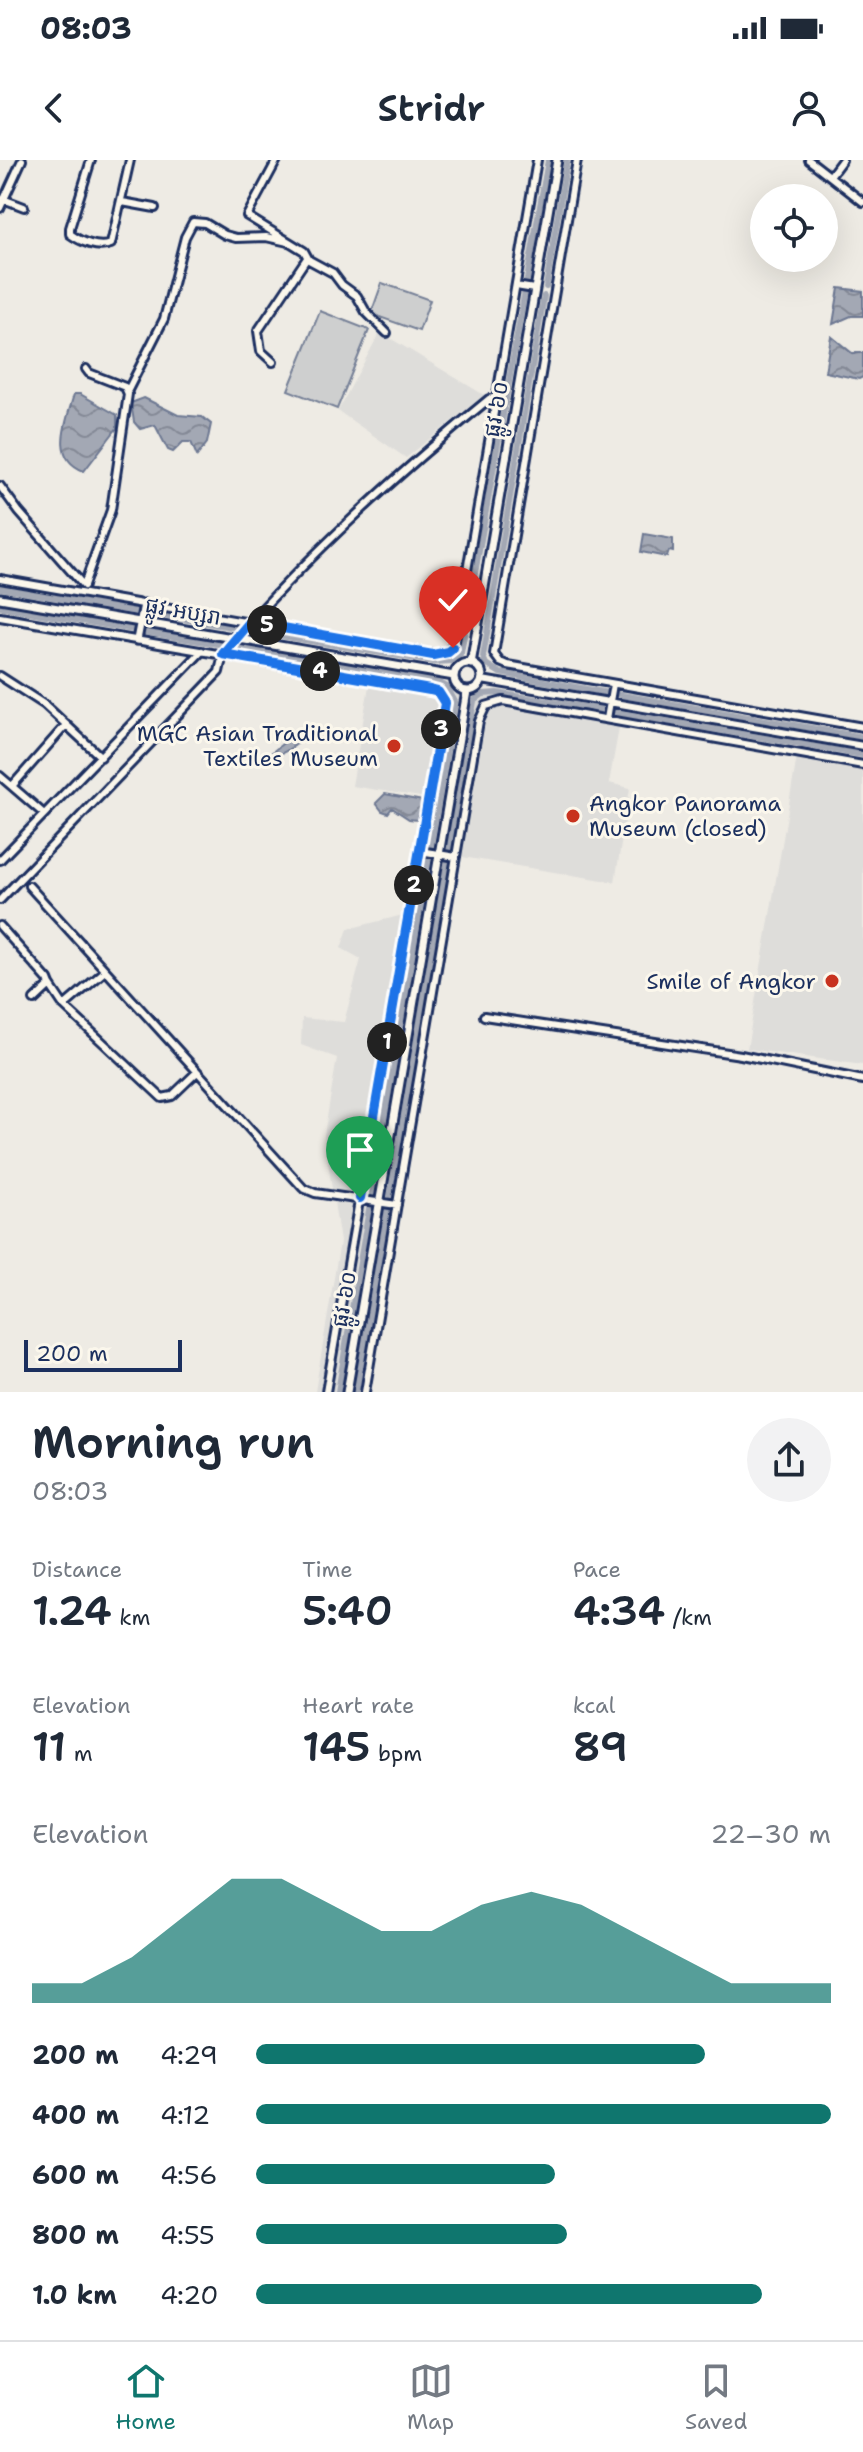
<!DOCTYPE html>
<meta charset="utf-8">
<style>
:root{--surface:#fff;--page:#f2f2f3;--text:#1f2937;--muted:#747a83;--line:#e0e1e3;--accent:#0f766e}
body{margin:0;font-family:"Shantell Sans","Noto Sans Khmer",sans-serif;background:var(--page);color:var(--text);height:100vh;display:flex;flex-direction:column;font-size:30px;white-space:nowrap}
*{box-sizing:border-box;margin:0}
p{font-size:26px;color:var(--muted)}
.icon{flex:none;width:44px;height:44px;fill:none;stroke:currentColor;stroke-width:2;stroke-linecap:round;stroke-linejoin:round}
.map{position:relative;height:1232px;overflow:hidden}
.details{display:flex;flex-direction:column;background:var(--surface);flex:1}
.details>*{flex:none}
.fabs{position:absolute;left:750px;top:24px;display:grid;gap:16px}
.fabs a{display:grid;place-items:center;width:88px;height:88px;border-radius:50%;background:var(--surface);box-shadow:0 8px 32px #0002;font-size:40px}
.scale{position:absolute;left:24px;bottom:20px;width:158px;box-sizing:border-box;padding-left:8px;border:4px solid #1b2f5e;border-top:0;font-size:22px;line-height:28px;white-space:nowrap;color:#1b2f5e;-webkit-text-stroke:6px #fbf7ec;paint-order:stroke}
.pin{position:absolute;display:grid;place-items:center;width:68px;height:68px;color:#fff;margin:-82px -34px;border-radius:50% 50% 50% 0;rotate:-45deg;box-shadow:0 0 8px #0007}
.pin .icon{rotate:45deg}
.km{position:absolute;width:40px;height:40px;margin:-20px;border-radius:50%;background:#222;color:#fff;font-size:22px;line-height:40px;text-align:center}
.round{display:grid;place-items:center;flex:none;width:84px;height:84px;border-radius:42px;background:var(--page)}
.headline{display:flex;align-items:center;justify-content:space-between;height:136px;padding:0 32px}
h1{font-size:44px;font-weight:600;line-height:60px}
.metrics{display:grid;grid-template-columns:repeat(3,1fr);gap:12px;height:136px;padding:8px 32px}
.metrics div{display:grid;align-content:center}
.metrics b{font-size:40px;font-weight:600}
.metrics small{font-size:22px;font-weight:400}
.metrics p{font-size:22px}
.chart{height:224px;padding:16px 32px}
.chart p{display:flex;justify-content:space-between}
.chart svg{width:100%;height:144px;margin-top:8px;fill:var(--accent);opacity:.7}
ul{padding:0 32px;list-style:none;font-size:26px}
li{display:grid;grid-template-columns:128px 96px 1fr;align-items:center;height:60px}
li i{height:20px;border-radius:10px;background:var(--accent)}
.status{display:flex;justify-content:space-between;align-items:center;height:56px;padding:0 40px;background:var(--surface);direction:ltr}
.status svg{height:22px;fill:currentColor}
header{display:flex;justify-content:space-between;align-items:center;height:104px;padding:0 32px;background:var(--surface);font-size:36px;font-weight:600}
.dock{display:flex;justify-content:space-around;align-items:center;height:112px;border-top:2px solid var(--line);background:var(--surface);font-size:22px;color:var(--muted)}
.dock a{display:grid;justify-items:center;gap:4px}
.dock .on{color:var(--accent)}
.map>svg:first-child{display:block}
.built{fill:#deddda}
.grass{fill:#cecfcf;stroke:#747f96;stroke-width:2}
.water{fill:url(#water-waves);stroke:#6d7892;stroke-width:2}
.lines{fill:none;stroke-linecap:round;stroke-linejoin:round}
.canal{stroke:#a3a8b4;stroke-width:6}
.minor-casing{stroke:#1b2f5e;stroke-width:12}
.major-casing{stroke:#1b2f5e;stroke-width:13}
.minor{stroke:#fbf7ec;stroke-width:6}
.major{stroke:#fbf7ec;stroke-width:7}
.route-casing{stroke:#fff;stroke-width:16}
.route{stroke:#1a73e8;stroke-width:10}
.poi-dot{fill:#c8321e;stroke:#fbf7ec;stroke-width:3}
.labels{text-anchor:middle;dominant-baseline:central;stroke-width:6;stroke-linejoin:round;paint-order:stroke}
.street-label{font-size:22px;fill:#1b2f5e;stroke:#fbf7ec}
.poi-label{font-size:22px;fill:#1b2f5e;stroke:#fbf7ec;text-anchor:end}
</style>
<div class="status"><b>08:03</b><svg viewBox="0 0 49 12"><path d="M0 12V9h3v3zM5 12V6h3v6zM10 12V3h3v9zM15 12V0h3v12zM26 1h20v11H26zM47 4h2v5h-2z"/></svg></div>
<header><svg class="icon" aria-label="back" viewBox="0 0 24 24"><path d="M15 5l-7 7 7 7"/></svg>Stridr<svg class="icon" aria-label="person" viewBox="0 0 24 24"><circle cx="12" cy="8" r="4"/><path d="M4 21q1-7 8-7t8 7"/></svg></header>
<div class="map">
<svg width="863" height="1232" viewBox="0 0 863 1232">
<defs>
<pattern id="water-waves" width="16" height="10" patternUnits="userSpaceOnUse" patternTransform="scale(2)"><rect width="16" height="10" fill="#a3a8b4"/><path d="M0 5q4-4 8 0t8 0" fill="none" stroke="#848996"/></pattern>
</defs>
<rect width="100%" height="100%" fill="#eeebe4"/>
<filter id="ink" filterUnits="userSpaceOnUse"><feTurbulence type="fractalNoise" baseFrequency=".0125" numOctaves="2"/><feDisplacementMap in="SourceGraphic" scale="16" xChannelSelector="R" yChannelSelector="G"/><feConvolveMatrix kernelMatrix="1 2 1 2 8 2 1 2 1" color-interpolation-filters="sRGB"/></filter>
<g filter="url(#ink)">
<path class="built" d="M380,172L484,235L406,298L338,251Z
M371,514L621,557L609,623L630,628L615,722L419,690L427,638L352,626Z
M799,585L863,597V905L747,889Z
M413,695L454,702L362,1232H315L340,1082L324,975L337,898L301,885L302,858L344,862L361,799L341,788L348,769L403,755Z"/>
<path class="grass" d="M382,123L430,140L419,171L371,154Z
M320,151L369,170L337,249L288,230Z"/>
<path class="water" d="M839,128L863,131V156H851L833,164Z
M831,176L852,193H863V217L859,219L825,212Z
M74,234H80L117,255V268L84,311C49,298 67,260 74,234Z
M144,238L178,255L202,257L211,264L207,283L197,296L191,282H183L173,292L168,290L155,265L140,269L134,262L131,243Z
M644,374L673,379V392L669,391L667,397L641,392Z
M303,567H307C305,582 287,592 272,597L271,593Z
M385,634L423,641L417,660L409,659L392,648L388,653L382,651L376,643Z"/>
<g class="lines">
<path class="canal" d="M546,127L567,0
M544,136L483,497L486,504L500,513L608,533
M0,428L138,452
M0,447L134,470
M146,453L238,468
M252,471L435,502L453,501L461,493L548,0
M143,472L224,485
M234,487L434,520L447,527L455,542L338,1232
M616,534L863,577
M613,552L863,595
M390,1039L474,541L483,534L497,533L604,550
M356,1232L388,1048"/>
<g class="minor-casing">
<path id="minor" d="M91,0L70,68V74C81,82 98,89 111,84L130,0
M277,0L247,56L304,91L309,100L333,113L342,125L357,136L366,152L387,173
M577,0L494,494L500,502L507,505L863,567
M809,0L863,42
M830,16L842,0
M3,39L24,47
M122,42L155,48
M0,48L22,0
M516,126L534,129
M273,202L261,191L258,171L307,98
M128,230L164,159L185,77L193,62L205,63L225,75L236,78L266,77L288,82
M0,326L19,352L84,426
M0,419L433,495L448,492L455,481L537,0
M84,425L111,350L128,234L125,227L89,213L86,209
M0,457L430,530L438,532L445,543L326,1232
M0,516L45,545L101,597
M482,520L863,586
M607,559L613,524
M0,616L44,654
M13,625L66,565
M420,691L456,697
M0,700L202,491
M29,726L303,1028L315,1033L397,1045
M0,740L219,512L223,494L236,478C312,391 399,313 489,239L497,237
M0,766L48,820L50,825L34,840
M50,825L64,846L162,938L172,936L196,913
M64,846L105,811
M484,856L741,895L863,920
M365,1232L479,561L486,546L503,541L863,605"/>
</g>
<g class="major-casing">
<path id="major" d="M0,438L454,516
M137,480L144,444
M454 517a14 14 0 1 1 28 0a14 14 0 1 1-28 0Z
M471,504L557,0
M347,1232L467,531"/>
</g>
<use href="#minor" class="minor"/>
<use href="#major" class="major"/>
</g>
</g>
<g class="lines" filter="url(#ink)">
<g class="route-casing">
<path id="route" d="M360,1038L445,543L438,532L430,530L223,494L250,462L433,495L448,492L453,488"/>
</g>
<use href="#route" class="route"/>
</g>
<g class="poi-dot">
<circle cx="394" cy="586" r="8"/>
<circle cx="573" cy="656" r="8"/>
<circle cx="832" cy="821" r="8"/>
</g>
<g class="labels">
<g class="street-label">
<text transform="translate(496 249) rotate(-80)">ផ្លូវ ៦០</text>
<text transform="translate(183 451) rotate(10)">ផ្លូវ អប្សរា</text>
<text transform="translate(344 1139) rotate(-80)">ផ្លូវ ៦០</text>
</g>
<g class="poi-label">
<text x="378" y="573">MGC Asian Traditional<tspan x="378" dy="25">Textiles Museum</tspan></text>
<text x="589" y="643" text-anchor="start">Angkor Panorama<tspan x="589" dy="25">Museum (closed)</tspan></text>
<text x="816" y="821">Smile of Angkor</text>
</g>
</g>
</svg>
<div class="fabs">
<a><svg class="icon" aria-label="locate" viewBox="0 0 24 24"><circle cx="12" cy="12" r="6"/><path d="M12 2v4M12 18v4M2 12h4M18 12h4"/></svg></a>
</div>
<div class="scale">200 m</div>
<div class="pin" style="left:360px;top:1038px;background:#1e9e55"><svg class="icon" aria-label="arrive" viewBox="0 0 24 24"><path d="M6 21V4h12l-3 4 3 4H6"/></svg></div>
<div class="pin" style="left:453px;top:488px;background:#d93025"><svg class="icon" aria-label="check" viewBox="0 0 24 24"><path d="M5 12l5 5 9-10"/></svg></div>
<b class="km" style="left:387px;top:882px">1</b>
<b class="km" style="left:414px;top:725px">2</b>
<b class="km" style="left:441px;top:569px">3</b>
<b class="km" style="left:320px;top:511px">4</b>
<b class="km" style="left:267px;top:465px">5</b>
</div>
<section class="details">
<div class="headline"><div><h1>Morning run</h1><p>08:03</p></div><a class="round"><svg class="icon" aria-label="share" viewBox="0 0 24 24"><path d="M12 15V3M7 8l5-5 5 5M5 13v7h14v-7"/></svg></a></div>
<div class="metrics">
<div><p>Distance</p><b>1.24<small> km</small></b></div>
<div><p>Time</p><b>5:40</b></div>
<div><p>Pace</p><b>4:34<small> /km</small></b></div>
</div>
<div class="metrics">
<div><p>Elevation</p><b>11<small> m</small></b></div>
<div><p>Heart rate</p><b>145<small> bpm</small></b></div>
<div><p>kcal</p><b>89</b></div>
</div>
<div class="chart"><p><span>Elevation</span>22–30 m</p>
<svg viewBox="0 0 160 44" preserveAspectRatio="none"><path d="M0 44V38L10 38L20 30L30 18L40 6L50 6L60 14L70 22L80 22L90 14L100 10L110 14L120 22L130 30L140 38L150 38L160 38V44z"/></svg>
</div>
<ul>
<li><b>200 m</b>4:29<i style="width:78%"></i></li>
<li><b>400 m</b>4:12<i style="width:100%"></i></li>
<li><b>600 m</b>4:56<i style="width:52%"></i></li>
<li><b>800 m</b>4:55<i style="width:54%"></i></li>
<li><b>1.0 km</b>4:20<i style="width:88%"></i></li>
</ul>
</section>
<nav class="dock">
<a class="on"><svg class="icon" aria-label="home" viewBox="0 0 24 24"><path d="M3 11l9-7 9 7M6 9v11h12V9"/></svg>Home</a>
<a><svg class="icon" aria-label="map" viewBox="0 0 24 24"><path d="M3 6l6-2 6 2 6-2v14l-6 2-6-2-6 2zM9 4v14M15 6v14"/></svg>Map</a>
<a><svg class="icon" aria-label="saved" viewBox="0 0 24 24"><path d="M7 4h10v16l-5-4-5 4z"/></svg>Saved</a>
</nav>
